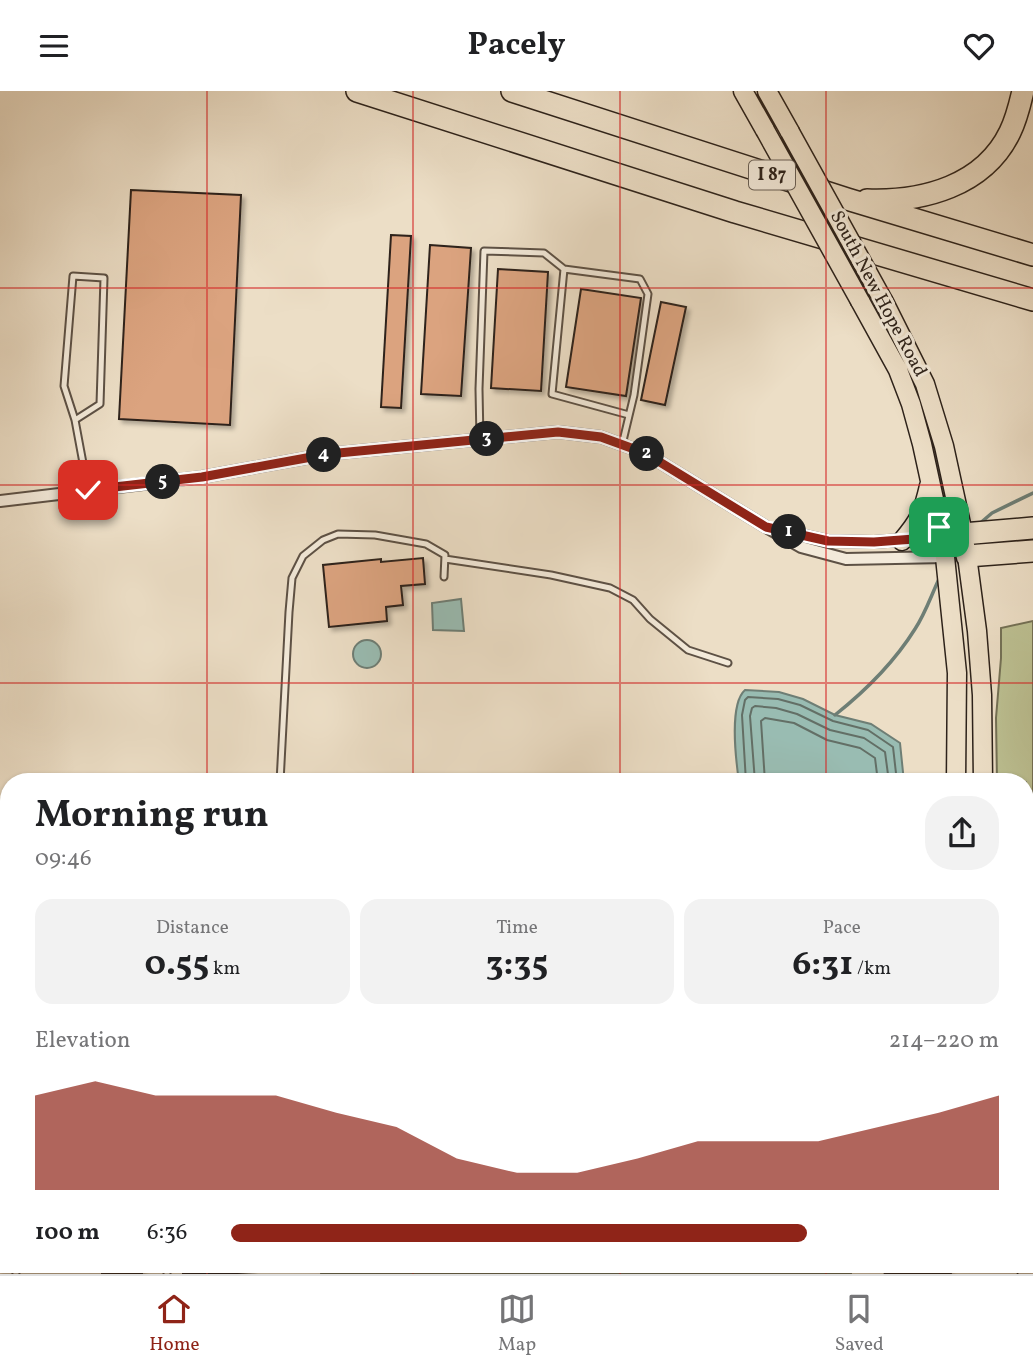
<!DOCTYPE html>
<meta charset="utf-8">
<style>
:root{--surface:#fff;--page:#f2f2f2;--text:#202124;--muted:#757577;--line:#e0e0e0;--accent:#8f2418}
body{margin:0;font-family:Vollkorn,serif;background:var(--page);color:var(--text);height:100vh;display:flex;flex-direction:column;font-size:26px;white-space:nowrap}
*{box-sizing:border-box;margin:0}
p{font-size:23px;color:var(--muted)}
.icon{flex:none;width:38px;height:38px;fill:none;stroke:currentColor;stroke-width:2;stroke-linecap:round;stroke-linejoin:round}
.map{position:relative;flex:1;overflow:hidden}
.sheet{position:absolute;left:0px;top:682px;width:1034px;height:500px;display:flex;flex-direction:column;background:var(--surface);border-radius:28px 28px 0 0;box-shadow:0 2px 5px #0004}
.sheet>*{flex:none}
.pin{position:absolute;display:grid;place-items:center;width:60px;height:60px;color:#fff;margin:-30px;border-radius:14px;box-shadow:0 4px 10px #0006}
.km{position:absolute;width:35px;height:35px;margin:-18px;border-radius:50%;background:#222;color:#fff;font-size:19px;line-height:35px;text-align:center}
.round{display:grid;place-items:center;flex:none;width:74px;height:74px;border-radius:28px;background:var(--page)}
.headline{display:flex;align-items:center;justify-content:space-between;height:119px;padding:0 35px}
h1{font-size:38px;font-weight:700;line-height:52px}
.stats{display:grid;grid-template-columns:repeat(3,1fr);gap:10px;height:119px;padding:7px 35px}
.stats div{display:grid;align-content:center;border-radius:18px;background:var(--page);text-align:center}
.stats b{font-size:35px;font-weight:700}
.stats small{font-size:19px;font-weight:400}
.stats p{font-size:19px}
.chart{height:196px;padding:14px 35px}
.chart p{display:flex;justify-content:space-between}
.chart svg{width:100%;height:126px;margin-top:7px;fill:var(--accent);opacity:.7}
ul{padding:0 35px;list-style:none;font-size:23px}
li{display:grid;grid-template-columns:112px 84px 1fr;align-items:center;height:52px}
li i{height:18px;border-radius:9px;background:var(--accent)}
header{display:flex;justify-content:space-between;align-items:center;height:91px;padding:0 35px;background:var(--surface);font-size:32px;font-weight:700}
.tabs{display:flex;justify-content:space-around;align-items:center;height:98px;border-top:2px solid var(--line);background:var(--surface);font-size:19px;color:var(--muted)}
.tabs a{display:grid;justify-items:center;gap:4px}
.tabs .current{color:var(--accent)}
.map>svg:first-child{display:block}
.green{fill:#bcc092;stroke:#747156;stroke-width:2}
.water{fill:#99bcb2;stroke:#6e7e75;stroke-width:2}
.lines{fill:none;stroke-linecap:round;stroke-linejoin:round}
.shore{stroke:#636f66;stroke-width:2}
.stream{stroke:#6e7e75;stroke-width:3.5}
.building{fill:#dba37f;stroke:#2d221a;stroke-width:2;filter:url(#shadow)}
.lane-casing{stroke:#5d5145;stroke-width:9}
.street-casing{stroke:#5d5145;stroke-width:14}
.primary-casing{stroke:#2d221a;stroke-width:21}
.highway-casing{stroke:#2d221a;stroke-width:24}
.lane{stroke:#f3eada;stroke-width:5}
.street{stroke:#f3eada;stroke-width:10}
.primary{stroke:#ecdec6;stroke-width:18}
.highway{stroke:#ecdec6;stroke-width:21}
.primary-bridge-casing{stroke:#2d221a;stroke-width:21;stroke-linecap:butt}
.primary-bridge{stroke:#ecdec6;stroke-width:18}
.route-casing{stroke:#fff;stroke-width:14}
.route{stroke:#8f2418;stroke-width:9}
.grid{fill:none;stroke:#d62828;stroke-width:2;stroke-opacity:0.55}
.labels{text-anchor:middle;dominant-baseline:central;stroke-width:6;stroke-linejoin:round;paint-order:stroke}
.shield{fill:#f3eada;stroke:#685e54;stroke-width:2}
.shield-label{font-size:18px;font-weight:bold;fill:#2d221a}
.street-label{font-size:19px;fill:#2d221a;stroke:#f3eada}
</style>
<header><svg class="icon" aria-label="menu" viewBox="0 0 24 24"><path d="M4 6h16M4 12h16M4 18h16"/></svg>Pacely<svg class="icon" aria-label="heart" viewBox="0 0 24 24"><path d="M12 20l-8-8c-3-5 5-10 8-4 3-6 11-1 8 4z"/></svg></header>
<div class="map">
<svg width="1033" height="1183" viewBox="0 0 1033 1183">
<defs>
<filter id="shadow"><feDropShadow dx="3.5" dy="3.5" stdDeviation="2" flood-color="#0004"/></filter>
</defs>
<rect width="100%" height="100%" fill="#ecdec6"/>
<filter id="stains"><feTurbulence type="fractalNoise" baseFrequency=".00286" numOctaves="4"/><feColorMatrix values="0 0 0 0 .2 0 0 0 0 .09 0 0 0 0 .02 0 0 0 .5 -.17"/></filter>
<radialGradient id="worn" r=".72"><stop offset=".6" stop-color="#630" stop-opacity="0"/><stop offset="1" stop-color="#630" stop-opacity=".3"/></radialGradient>
<path class="green" d="M1033,530V802L1026,805V691H997L996,627L1001,567V537Z
M323,1174H850L851,1183H321Z"/>
<path class="water" d="M461,508L464,540L433,539L432,512Z
M353 563a14 14 0 1 1 28 0a14 14 0 1 1-28 0Z
M745,599L779,601L803,608L835,624L871,633L900,652L904,691H739C736,670 729,613 745,599Z"/>
<g class="lines">
<path class="shore" d="M746,691L742,624L745,609L748,606L778,608L800,614L833,630L868,639L893,656L897,691
M755,691L750,625L752,617L755,615L776,617L797,623L830,639L864,647L885,661L889,691
M765,691L761,630L765,627L794,632L827,649L860,657L875,667L878,691"/>
<path class="stream" d="M978,434L992,422L1033,402
M835,624C864,601 895,570 915,538C925,523 931,505 939,488"/>
</g>
<path class="building" d="M131,99L241,104L230,334L119,328Z
M391,144L411,145L401,317L381,316Z
M430,154L471,157L461,305L421,303Z
M498,178L548,181L541,300L491,297Z
M581,198L641,207L626,305L566,296Z
M661,211L686,216L665,314L641,309Z
M423,467L425,493L401,495L403,514L386,516L387,530L329,536L323,474L381,468V471Z
M102,1174H138L141,1176L142,1183H102Z
M183,1174H251V1181L223,1183H183Z
M902,1174H946L951,1183H884Z"/>
<g class="lines">
<g class="lane-casing">
<path id="lane" d="M564,178L552,303L629,324
M75,329L100,313L104,187L73,185L64,295L75,329L88,399
M480,349L479,298L484,160L544,162L564,178L640,188L648,203L634,304L622,354
M445,468L551,484L610,497L633,509L650,528L688,559L728,572
M280,691L289,521L292,487L303,465L323,449L338,443L375,444L426,453L445,464L444,486
M1026,821L1033,820
M1026,833L1033,832
M0,1125L9,1120
M15,1174L16,1183
M167,1174V1183"/>
</g>
<g class="street-casing">
<path id="street" d="M0,410L202,386L328,363L558,341L601,346L645,362L766,436L801,456L846,468L945,466
M779,439L828,450L874,451L941,446"/>
</g>
<g class="primary-casing">
<path id="primary" d="M743,0L765,39
M767,0L790,41
M860,210L898,279L911,313L922,353L939,431L945,466L957,582L956,691
M884,211L925,293L944,355L961,433L967,465L977,540L982,604L983,691
M902,450C920,429 923,421 929,395
M1026,1114L1033,1130
M1024,1174L1029,1183"/>
</g>
<g class="highway-casing">
<path id="highway" d="M357,0L735,121L1033,209
M512,0L847,108L1033,164
M867,109C923,111 984,95 1010,41C1016,29 1020,13 1023,0
M963,443L1033,437
M967,465L1033,460"/>
</g>
<use href="#lane" class="lane"/>
<use href="#street" class="street"/>
<use href="#primary" class="primary"/>
<use href="#highway" class="highway"/>
<g class="primary-bridge-casing">
<path id="primary-bridge" d="M765,39L860,210
M790,41L884,211"/>
</g>
<use href="#primary-bridge" class="primary-bridge"/>
</g>
<g class="lines">
<g class="route-casing">
<path id="route" d="M88,399L202,386L328,363L558,341L601,346L645,362L766,436L828,450L874,451L941,446L939,436"/>
</g>
<use href="#route" class="route"/>
</g>
<path class="grid" d="M207,0V691M413,0V691M620,0V691M826,0V691M0,197H1033M0,394H1033M0,592H1033M0,789H9M1026,789H1033M0,986H9M1026,986H1033M207,1174V1183M413,1174V1183M620,1174V1183M826,1174V1183"/>
<g class="labels">
<rect class="shield" x="749" y="69.5" width="46" height="29" rx="5"/>
<g class="shield-label">
<text x="772" y="84">I 87</text>
</g>
<g class="street-label">
<text transform="translate(878 203) rotate(62)">South New Hope Road</text>
</g>
</g>
<rect width="100%" height="100%" filter="url(#stains)"/>
<rect width="100%" height="100%" fill="url(#worn)"/>
</svg>
<div class="pin" style="left:939px;top:436px;background:#1e9e55"><svg class="icon" aria-label="arrive" viewBox="0 0 24 24"><path d="M6 21V4h12l-3 4 3 4H6"/></svg></div>
<div class="pin" style="left:88px;top:399px;background:#d93025"><svg class="icon" aria-label="check" viewBox="0 0 24 24"><path d="M5 12l5 5 9-10"/></svg></div>
<b class="km" style="left:789px;top:441px">1</b>
<b class="km" style="left:647px;top:363px">2</b>
<b class="km" style="left:487px;top:348px">3</b>
<b class="km" style="left:324px;top:364px">4</b>
<b class="km" style="left:163px;top:391px">5</b>
<section class="sheet">
<div class="headline"><div><h1>Morning run</h1><p>09:46</p></div><a class="round"><svg class="icon" aria-label="share" viewBox="0 0 24 24"><path d="M12 15V3M7 8l5-5 5 5M5 13v7h14v-7"/></svg></a></div>
<div class="stats">
<div><p>Distance</p><b>0.55<small> km</small></b></div>
<div><p>Time</p><b>3:35</b></div>
<div><p>Pace</p><b>6:31<small> /km</small></b></div>
</div>
<div class="chart"><p><span>Elevation</span>214–220 m</p>
<svg viewBox="0 0 160 44" preserveAspectRatio="none"><path d="M0 44V11L10 6L20 11L30 11L40 11L50 17L60 22L70 33L80 38L90 38L100 33L110 27L120 27L130 27L140 22L150 17L160 11V44z"/></svg>
</div>
<ul>
<li><b>100 m</b>6:36<i style="width:75%"></i></li>
</ul>
</section>
</div>
<nav class="tabs">
<a class="current"><svg class="icon" aria-label="home" viewBox="0 0 24 24"><path d="M3 11l9-7 9 7M6 9v11h12V9"/></svg>Home</a>
<a><svg class="icon" aria-label="map" viewBox="0 0 24 24"><path d="M3 6l6-2 6 2 6-2v14l-6 2-6-2-6 2zM9 4v14M15 6v14"/></svg>Map</a>
<a><svg class="icon" aria-label="saved" viewBox="0 0 24 24"><path d="M7 4h10v16l-5-4-5 4z"/></svg>Saved</a>
</nav>
